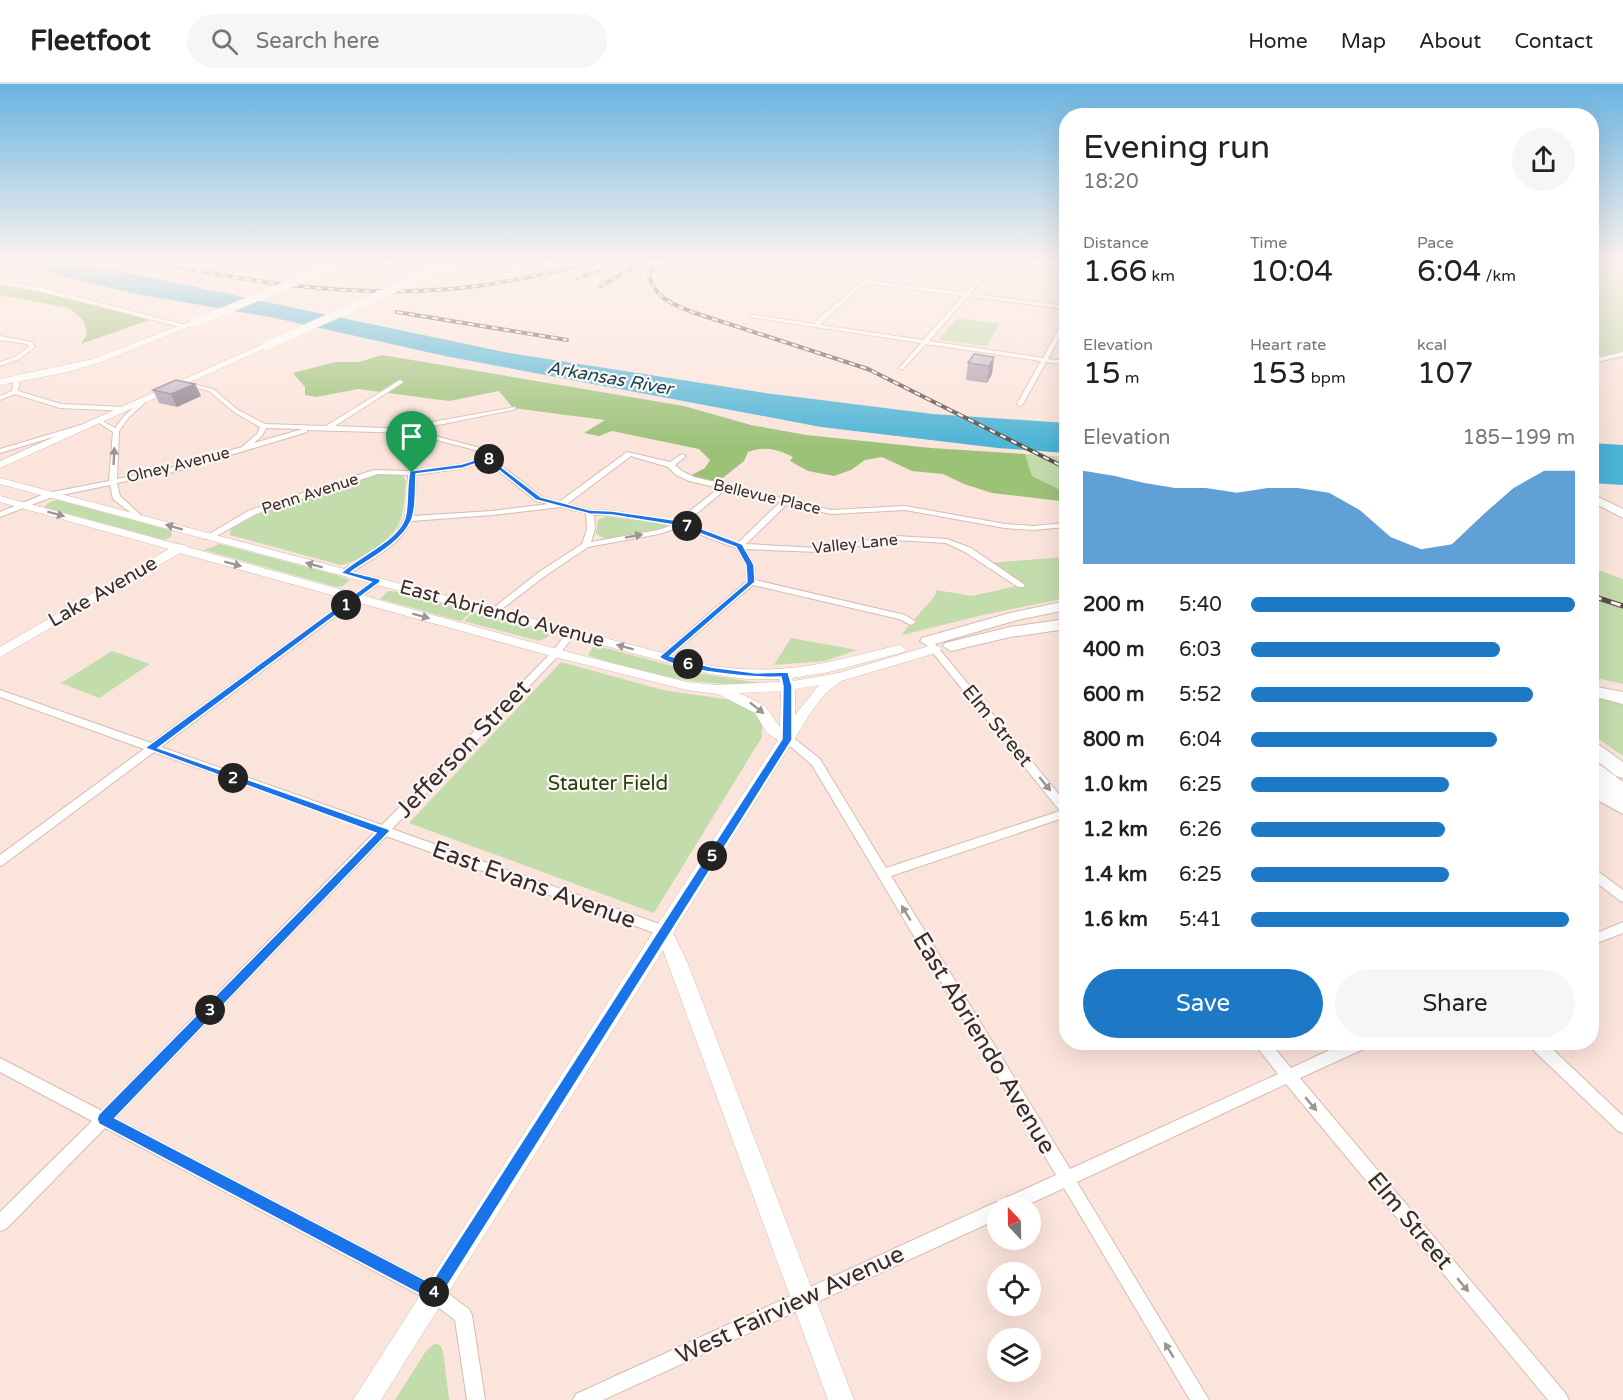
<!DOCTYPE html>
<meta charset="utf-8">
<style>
:root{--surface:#fff;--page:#f6f6f6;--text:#222;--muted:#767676;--line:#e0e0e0;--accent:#1d78c5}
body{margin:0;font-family:"Varela Round",sans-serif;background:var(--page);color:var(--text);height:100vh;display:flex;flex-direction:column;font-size:22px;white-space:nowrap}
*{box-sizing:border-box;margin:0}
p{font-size:20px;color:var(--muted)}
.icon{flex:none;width:33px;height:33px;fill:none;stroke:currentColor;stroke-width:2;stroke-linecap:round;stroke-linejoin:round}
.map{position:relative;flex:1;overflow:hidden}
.sheet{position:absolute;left:1059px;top:24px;width:540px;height:942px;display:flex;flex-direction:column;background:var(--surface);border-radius:24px;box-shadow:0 6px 24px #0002}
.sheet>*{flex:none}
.needle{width:39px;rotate:338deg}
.tools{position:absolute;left:987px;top:1112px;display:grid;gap:12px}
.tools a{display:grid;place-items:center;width:54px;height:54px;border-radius:50%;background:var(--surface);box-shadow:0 6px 24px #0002;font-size:30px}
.pin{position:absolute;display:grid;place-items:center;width:51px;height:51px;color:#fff;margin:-62px -26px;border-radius:50% 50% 50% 0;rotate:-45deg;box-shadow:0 0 6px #0007}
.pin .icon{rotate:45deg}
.km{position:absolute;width:30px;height:30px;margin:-15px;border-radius:50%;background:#222;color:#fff;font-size:16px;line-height:30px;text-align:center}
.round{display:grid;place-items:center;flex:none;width:63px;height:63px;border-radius:32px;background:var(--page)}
.summary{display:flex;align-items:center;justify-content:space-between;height:102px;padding:0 24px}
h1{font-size:33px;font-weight:600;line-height:45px}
.stats{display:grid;grid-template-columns:repeat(3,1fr);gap:9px;height:102px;padding:6px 24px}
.stats div{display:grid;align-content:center}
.stats b{font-size:30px;font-weight:600}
.stats small{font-size:16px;font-weight:400}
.stats p{font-size:16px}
.chart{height:168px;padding:12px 24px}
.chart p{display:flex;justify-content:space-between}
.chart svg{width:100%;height:108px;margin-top:6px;fill:var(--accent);opacity:.7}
.primary-button{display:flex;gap:12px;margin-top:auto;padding:12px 24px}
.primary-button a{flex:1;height:69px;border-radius:36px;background:var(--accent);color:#fff;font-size:24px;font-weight:600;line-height:69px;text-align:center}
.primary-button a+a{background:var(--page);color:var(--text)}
ul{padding:0 24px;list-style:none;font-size:20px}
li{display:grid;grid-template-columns:96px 72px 1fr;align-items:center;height:45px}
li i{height:15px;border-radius:8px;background:var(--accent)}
header{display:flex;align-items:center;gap:36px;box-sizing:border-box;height:84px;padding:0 30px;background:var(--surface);border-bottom:2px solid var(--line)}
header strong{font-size:28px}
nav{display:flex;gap:33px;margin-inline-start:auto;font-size:21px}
.search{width:420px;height:54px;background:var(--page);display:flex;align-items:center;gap:15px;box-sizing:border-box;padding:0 21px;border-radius:33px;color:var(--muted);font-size:22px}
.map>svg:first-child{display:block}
.green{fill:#c2dcac}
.forest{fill:#9cc278}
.water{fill:#4cb4d6}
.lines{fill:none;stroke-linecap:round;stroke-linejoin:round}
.street-casing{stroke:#d7bcb0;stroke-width:2}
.secondary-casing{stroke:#d7bcb0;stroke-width:1}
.primary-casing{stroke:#d7bcb0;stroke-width:2}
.highway-casing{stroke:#d7bcb0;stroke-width:2}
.street{fill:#fff;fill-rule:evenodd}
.secondary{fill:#fff;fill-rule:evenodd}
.primary{fill:#fff;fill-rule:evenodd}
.highway{fill:#fff;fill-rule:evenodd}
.rail-far1-casing{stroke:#5b4e49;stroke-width:4}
.rail-casing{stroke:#5b4e49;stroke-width:5}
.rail-far1{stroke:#fbf6f3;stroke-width:2;stroke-dasharray:6;stroke-linecap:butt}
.rail{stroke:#fbf6f3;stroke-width:3;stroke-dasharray:10;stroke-linecap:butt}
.secondary-bridge-casing{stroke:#d7bcb0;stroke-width:8;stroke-linecap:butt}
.secondary-bridge{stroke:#fff;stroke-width:8}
.wall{fill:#ad9eb1}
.shaded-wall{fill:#8d8190}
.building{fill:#c9b8ce;stroke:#8d8190;stroke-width:1.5}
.oneway{fill:#9b9694}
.route{fill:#1a73e8;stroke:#fff;stroke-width:1.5;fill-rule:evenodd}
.labels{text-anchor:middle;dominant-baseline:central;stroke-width:4.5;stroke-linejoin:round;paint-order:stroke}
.far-street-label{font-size:16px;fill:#372c28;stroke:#fbf6f3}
.far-water-label{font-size:18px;font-style:italic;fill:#1a4756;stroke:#fbf6f3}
.street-label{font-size:20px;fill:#372c28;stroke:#fbf6f3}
.park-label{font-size:20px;fill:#273e09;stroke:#fbf6f3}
.near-street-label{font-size:24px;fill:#372c28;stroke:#fbf6f3}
</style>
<header>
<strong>Fleetfoot</strong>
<div class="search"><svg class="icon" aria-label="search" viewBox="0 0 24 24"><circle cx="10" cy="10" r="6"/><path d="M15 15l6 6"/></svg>Search here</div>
<nav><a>Home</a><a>Map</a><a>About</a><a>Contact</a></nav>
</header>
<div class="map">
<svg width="1623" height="1316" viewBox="0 0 1623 1316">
<rect width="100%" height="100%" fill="#fbe4db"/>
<path class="green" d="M1592,178H1623V267L1592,274Z
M957,234L1000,240L986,262L939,256Z
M1025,370L1066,373V410L1032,392Z
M392,389L403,392L406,397C405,409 405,422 401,434C396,454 360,478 341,481L230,451L231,445L265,427L376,391Z
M58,416L165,445L171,447L172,452L164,456L44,423L50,418Z
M606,432L664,440L668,443L605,455L596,450L598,436Z
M220,460L340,492L350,496L343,502L337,503L204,466Z
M1066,473V514L983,531L902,551C912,536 925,525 936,510V506L972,512L1020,501L988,479Z
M1592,484L1623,495V600L1592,593Z
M388,507L399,508L472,527L461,537L380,515Z
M474,528L547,548L549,552L539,557L464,537Z
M791,554L857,566L825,577L774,581Z
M598,562L702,590L760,599C755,601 745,600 738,600C688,600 636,588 588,571L593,563Z
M112,567L150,580L99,614L61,599Z
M561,578L663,606L738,617L750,624L762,636V653L654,829L409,739Z
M1592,611L1623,619V672L1592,650Z
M434,1260L440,1261L443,1267L449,1316H395L426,1267Z"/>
<path class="forest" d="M0,198L77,214L152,235L81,260L87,250L84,237L69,224L0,211Z
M382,271L684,322L751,341L806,351L931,364L1025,370L1032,392L1066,409V415L1060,417L992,409L964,400L943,390L912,387L882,373L865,376L851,386L834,392L808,387L790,377L793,373C777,365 765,362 748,368L744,377L714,401L688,393L705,384L710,376L699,365L612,347L599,352L584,349L605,336L513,324L499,307L449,317L358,305L316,313L305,311V303L293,289L335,278H359Z"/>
<path class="water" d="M21,178H76L509,269L765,309L933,330L1066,339V369L998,364L821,343L445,272L275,234L132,209L66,193Z
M1592,359L1623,361V401L1592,399Z"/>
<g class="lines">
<g class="street-casing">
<path id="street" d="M384,178L479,191L512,189L558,178H565L512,191L479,193L386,179Z
M884,178H888L868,196L965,209L993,178H997L970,210L1066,222V225L968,212L929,257L1043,274L1063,237L1066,235V241L1048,275L1066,277V281L1046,278L1023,320L1020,322L1017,320L1041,277L926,260L902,286L899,284L900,283L921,259L750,233L753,231L815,240L816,237ZM865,199L963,212L923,256L820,241L821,239Z
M1043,178L1066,179V181L1045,179Z
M0,196L47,205L189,242L186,244C124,230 63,210 0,200Z
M0,252L31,258L35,263L19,275L0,282V278L15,273L29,263L27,260L0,256Z
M1623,268V272L1592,279V275Z
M17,293L20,295L18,307L61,320L126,323L129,325L126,327L60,324L15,310L0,316V312L12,307L14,295Z
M400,296L403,298L402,299L335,342L409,345L421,340L515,323V325L513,326L423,344L416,347L484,365L490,373L542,413L559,418L627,368L670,378L682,370L686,372L675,381L682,387L694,393L831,426L905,422L1005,440L1033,442L1066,439V443L1033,446L1005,444L905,426L831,430L787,420L746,460L818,464L896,452L947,455L971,464L1025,501L1024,503H1018L965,468L946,459L896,456L818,468L745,465L754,481L755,496L905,531L916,538L911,541L899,535L753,501L667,575L664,576L659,573L661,571L747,497L746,481L736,464L680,443L659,450L588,463L545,492L494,531L491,530V526L539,488L582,460L587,445L586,429L561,423L492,431L411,437C399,463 370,476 347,491H341V487C363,473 395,459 405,433C409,420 408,405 408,391L378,390L256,430L211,455H205L204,453L250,426L374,386L412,387L462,380L483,373L479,367L410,349L307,346V348L174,388L117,399L120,412L143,433L139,435L113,415L110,401L52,413L0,433V428L47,409L109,397L113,348L96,337L101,336L115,344L125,331L142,316L147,317L129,333L119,347L117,395L170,384L242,363L257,350L260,343L234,328L209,307L183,300V298L213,305L238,326L265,340L326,342ZM266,344L303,345L254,359L262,352ZM631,372L668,383L676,391L689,397L719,404L677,437L612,427L590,426L567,420ZM486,377L536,417L549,420L492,427L413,432L415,419L416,391L463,384ZM726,405L780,418L738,459L685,439ZM594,431H612L673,441L658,446L591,458L595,445Z
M81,341L83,342V344L0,369V365Z
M377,494L380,495V499L161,663L382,741L553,567L568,547H574L576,549L559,571L392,745L668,843L669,847L668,851L663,852L386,752L115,1034L439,1203L469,1225L472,1231L485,1316H467L455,1236L427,1215L105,1044L6,1145L0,1147V1128L92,1037L0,988V974L102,1027L375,748L154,668L4,780L0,782V771L144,665L0,613V606L151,659Z
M928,554L931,555L1066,719V733L891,792L1070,1085L1278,990L1253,958H1269L1291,984L1347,958H1370L1368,963L1300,994L1566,1310L1569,1316H1548L1286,1000L1077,1098L1209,1316H1190L1064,1104L1025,1122H998V1135L603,1316H573L576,1310L992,1120L998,1118L1000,1119L1001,1116L1056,1091L812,681L782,655L783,652H791L820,675L886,784L1060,727L925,559L923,557Z
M1592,784L1596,786L1623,806V818L1619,816L1592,795Z
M1623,838V849L1592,861V851Z
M1528,958H1545L1623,1032V1049L1618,1047L1530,963Z"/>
</g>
<g class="secondary-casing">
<path id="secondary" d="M340,178H348L321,189L315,188Z
M191,237L198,239L99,279L63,289L0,301V295L93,275Z
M263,260L270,262L0,384V377Z
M0,394L711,582C787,592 827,579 899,561L906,565L904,568L829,588L792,594L793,597L839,589L929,562H939L941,565L939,568L841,597L825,610L813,625L673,849L688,880L854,1316H828L663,866L381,1316H353L657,842L778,656L767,649L755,629L718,610L687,606L551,572L180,469L0,573V563L169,465L0,418V412L177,460L185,461L187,463L560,566L687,598L716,601L780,598L779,595H746L711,590L0,400ZM819,601L795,631V605ZM781,607L780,643L765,622L739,609Z"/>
</g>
<g class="primary-casing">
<path id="primary" d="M1592,410L1623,425V434L1592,418Z"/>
</g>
<g class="highway-casing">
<path id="highway" d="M1066,517V526L1017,536L928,562L920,557L922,554L1010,529Z
M1066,535V545L1010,553L951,567L943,562L945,559L1010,543Z
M1592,602L1623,608V620L1592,612Z
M1592,658L1598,660L1623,678V694L1616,692L1592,673Z
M1592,678L1599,680L1623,698V730L1592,713V697L1598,699L1592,694Z"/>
</g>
<use href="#street" class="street"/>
<use href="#secondary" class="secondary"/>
<use href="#primary" class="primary"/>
<use href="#highway" class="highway"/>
<g class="rail-far1-casing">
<path id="rail-far1" d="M150,178C248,197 348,214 449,205C499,201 548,189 597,178
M657,178L649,190C653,213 672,220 692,228L868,285L1066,384
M578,195L619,178
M601,202L642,178
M397,228L567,256"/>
</g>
<g class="rail-casing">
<path id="rail" d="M1592,512L1623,522"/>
</g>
<use href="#rail-far1" class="rail-far1"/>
<use href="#rail" class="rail"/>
<g class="secondary-bridge-casing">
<path id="secondary-bridge" d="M194,239L319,188
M266,262L454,178"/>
</g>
<use href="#secondary-bridge" class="secondary-bridge"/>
</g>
<path class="wall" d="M994,273L992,290L987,299L966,296L968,279Z
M195,300L201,312L177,323L159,319L153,306Z"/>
<path class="shaded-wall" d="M994,273L992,290L987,299L989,282Z
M195,300L201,312L177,323L171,310Z"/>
<path class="building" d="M974,270L994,273L989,282L968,279Z
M176,296L195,300L171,310L153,306Z"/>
<defs><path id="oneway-solid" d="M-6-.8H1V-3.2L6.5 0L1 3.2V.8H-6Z" transform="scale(1.5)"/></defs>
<g class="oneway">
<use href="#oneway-solid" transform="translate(114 372) rotate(-87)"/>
<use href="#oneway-solid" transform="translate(56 430) rotate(15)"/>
<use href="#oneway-solid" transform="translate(174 443) rotate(-164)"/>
<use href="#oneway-solid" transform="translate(634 452) rotate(-10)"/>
<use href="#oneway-solid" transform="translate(233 480) rotate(15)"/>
<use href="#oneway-solid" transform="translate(314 481) rotate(-165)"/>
<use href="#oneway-solid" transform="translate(421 532) rotate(15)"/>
<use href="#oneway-solid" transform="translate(625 563) rotate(-165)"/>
<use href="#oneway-solid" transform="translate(757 624) rotate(38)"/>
<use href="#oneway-solid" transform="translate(1045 700) rotate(51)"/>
<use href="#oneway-solid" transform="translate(906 829) rotate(-121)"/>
<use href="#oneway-solid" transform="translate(1311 1020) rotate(50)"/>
<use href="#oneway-solid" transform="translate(1463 1201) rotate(50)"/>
<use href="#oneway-solid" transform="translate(1169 1266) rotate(-121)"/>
</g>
<linearGradient id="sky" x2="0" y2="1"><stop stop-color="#69b4e1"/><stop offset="0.49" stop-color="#fdf3ef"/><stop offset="1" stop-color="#fdf3ef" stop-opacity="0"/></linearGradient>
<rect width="1623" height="362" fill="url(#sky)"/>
<path class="route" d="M487,372L541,413L590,426L612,427L681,437L742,460L754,481L755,498L670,572L711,583L756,589L788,588L792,602V656L439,1215L433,1217L99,1040L97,1035L99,1030L376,749L145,664L371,498L341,489C357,473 398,457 405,434C409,419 406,402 410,387L462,380ZM486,376L536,416L590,430L612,431L680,442L736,463L746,481L747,498L659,573C681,588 753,594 781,593L783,602L782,655L431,1199L115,1034L390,747L388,745L158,664L380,498V495L351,488C371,474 400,460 411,437C417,425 415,404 416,390L463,384Z"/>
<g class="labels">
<g class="far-street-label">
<text transform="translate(178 381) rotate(-14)">Olney Avenue</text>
<text transform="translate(310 410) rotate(-18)">Penn Avenue</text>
<text transform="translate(767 413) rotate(13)">Bellevue Place</text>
<text transform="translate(855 460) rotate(-6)">Valley Lane</text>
</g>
<g class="far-water-label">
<text transform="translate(610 294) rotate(10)">Arkansas River</text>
</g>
<g class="street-label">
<text transform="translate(103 508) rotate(-30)">Lake Avenue</text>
<text transform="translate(502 530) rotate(15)">East Abriendo Avenue</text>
<text transform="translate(997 642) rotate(51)">Elm Street</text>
</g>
<g class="park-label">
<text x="608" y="700">Stauter Field</text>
</g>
<g class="near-street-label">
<text transform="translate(463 665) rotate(-46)">Jefferson Street</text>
<text transform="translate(534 801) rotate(20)">East Evans Avenue</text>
<text transform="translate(984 959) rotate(59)">East Abriendo Avenue</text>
<text transform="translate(1410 1137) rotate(50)">Elm Street</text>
<text transform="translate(790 1221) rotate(-25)">West Fairview Avenue</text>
</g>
</g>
</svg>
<div class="tools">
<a><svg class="needle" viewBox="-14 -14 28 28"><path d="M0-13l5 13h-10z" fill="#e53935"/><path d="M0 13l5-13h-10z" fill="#767676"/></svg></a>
<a><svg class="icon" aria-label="locate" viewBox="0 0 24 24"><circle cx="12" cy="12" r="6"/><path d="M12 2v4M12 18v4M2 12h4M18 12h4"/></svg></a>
<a><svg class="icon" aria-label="layers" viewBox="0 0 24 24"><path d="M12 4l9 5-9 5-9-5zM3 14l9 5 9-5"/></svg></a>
</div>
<div class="pin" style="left:412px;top:389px;background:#1e9e55"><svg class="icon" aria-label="arrive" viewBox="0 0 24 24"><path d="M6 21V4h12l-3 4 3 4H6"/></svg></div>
<b class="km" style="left:346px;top:521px">1</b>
<b class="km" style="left:233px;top:694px">2</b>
<b class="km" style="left:210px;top:926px">3</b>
<b class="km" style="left:434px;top:1208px">4</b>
<b class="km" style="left:712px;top:772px">5</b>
<b class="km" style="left:688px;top:580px">6</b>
<b class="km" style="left:687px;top:442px">7</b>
<b class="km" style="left:489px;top:375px">8</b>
<section class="sheet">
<div class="summary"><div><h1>Evening run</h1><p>18:20</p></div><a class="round"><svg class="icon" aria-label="share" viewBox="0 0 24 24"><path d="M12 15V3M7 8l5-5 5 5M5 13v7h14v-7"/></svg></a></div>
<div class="stats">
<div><p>Distance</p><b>1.66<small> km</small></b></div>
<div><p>Time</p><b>10:04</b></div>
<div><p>Pace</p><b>6:04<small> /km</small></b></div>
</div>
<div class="stats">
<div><p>Elevation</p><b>15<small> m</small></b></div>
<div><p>Heart rate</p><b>153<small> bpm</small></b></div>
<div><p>kcal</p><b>107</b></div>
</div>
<div class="chart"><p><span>Elevation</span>185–199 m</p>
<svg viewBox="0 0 160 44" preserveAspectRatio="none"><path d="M0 44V6L10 8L20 11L30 13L40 13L50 15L60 13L70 13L80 15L90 22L100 33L110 38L120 36L130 24L140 13L150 6L160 6V44z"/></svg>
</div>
<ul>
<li><b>200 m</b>5:40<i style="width:100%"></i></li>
<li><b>400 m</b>6:03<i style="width:77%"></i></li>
<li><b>600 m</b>5:52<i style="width:87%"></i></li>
<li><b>800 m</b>6:04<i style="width:76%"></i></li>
<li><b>1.0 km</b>6:25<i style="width:61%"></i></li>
<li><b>1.2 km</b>6:26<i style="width:60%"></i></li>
<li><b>1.4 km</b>6:25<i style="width:61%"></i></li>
<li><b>1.6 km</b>5:41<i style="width:98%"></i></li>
</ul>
<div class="primary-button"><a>Save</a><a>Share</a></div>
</section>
</div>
